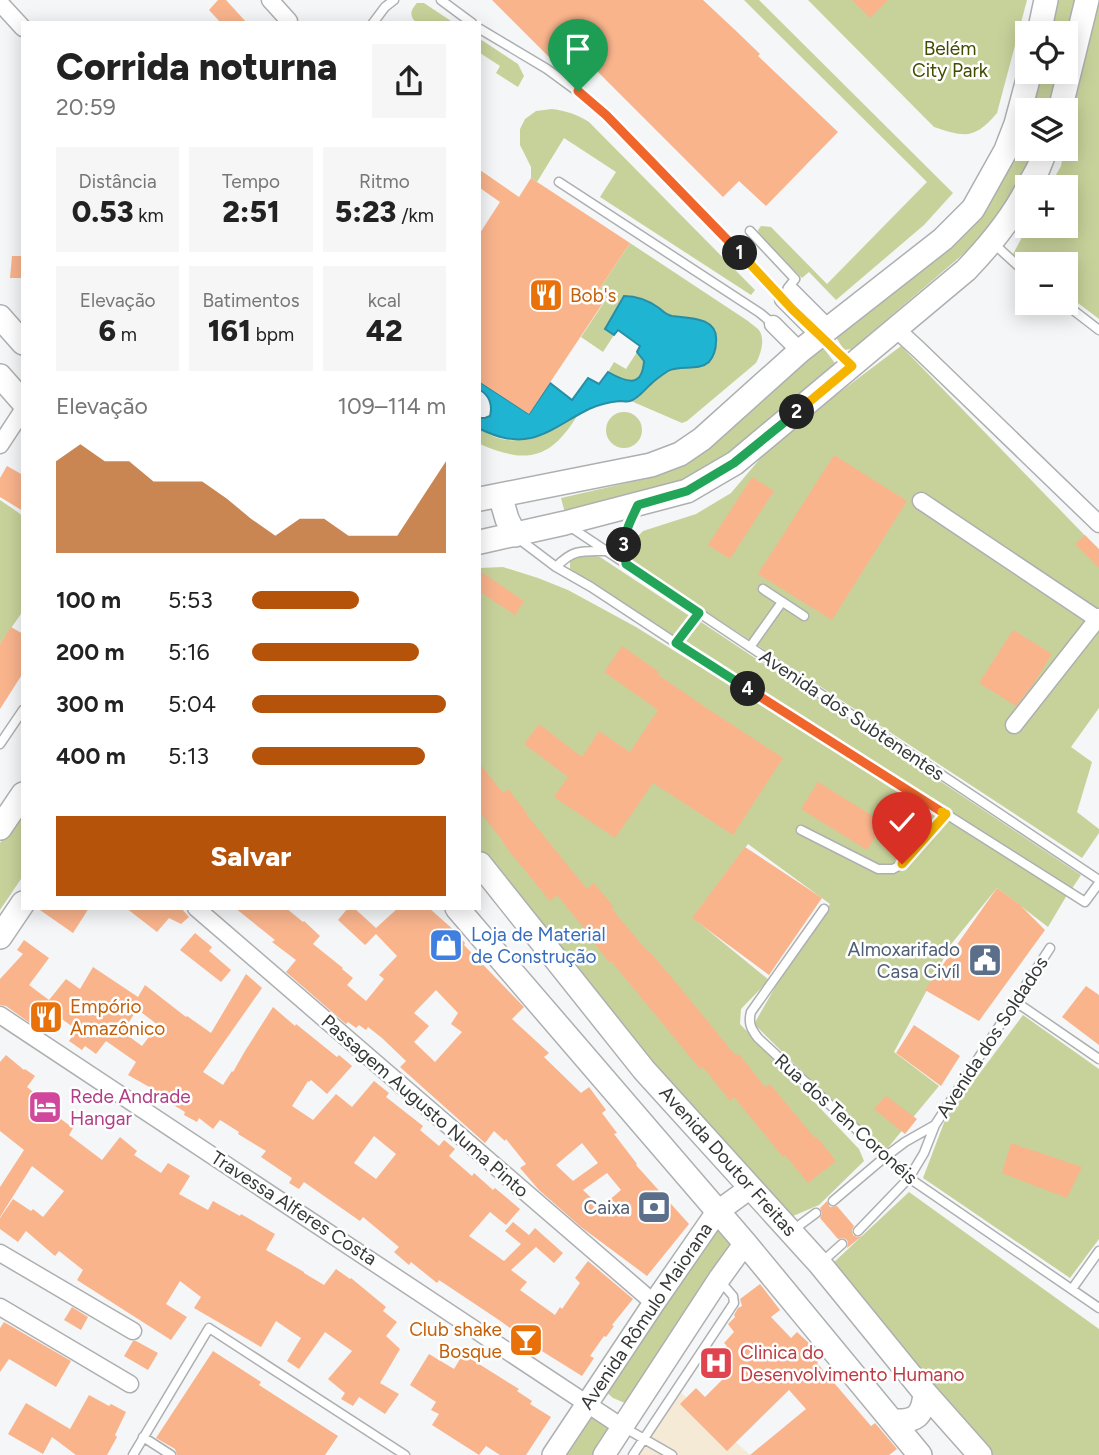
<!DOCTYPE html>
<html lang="pt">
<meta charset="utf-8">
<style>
:root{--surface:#fff;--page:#f6f6f6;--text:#222;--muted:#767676;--accent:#b45309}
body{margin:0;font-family:Figtree,sans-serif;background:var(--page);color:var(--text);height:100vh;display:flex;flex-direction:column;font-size:26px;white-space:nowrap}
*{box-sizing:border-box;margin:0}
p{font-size:23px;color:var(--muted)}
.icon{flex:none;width:38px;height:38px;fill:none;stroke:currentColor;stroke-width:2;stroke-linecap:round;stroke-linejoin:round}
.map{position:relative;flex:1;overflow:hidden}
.sheet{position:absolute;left:21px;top:21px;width:460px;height:889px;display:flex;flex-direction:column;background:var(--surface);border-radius:0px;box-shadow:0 4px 18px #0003}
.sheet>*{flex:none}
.buttons{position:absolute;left:1015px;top:21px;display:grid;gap:14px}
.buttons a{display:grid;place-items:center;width:63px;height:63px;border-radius:0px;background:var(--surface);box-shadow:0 4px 18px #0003;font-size:35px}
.pin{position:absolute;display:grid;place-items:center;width:60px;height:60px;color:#fff;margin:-72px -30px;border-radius:50% 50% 50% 0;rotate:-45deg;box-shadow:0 0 7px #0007}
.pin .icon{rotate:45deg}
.km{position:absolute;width:35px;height:35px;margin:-18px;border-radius:50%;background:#222;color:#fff;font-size:19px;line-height:35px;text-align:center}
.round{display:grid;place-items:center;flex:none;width:74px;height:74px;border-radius:0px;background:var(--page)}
.head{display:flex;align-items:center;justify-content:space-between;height:119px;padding:0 35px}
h1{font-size:38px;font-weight:800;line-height:52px}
.metrics{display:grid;grid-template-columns:repeat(3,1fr);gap:10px;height:119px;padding:7px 35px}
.metrics div{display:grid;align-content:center;border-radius:0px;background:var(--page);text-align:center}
.metrics b{font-size:30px;font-weight:800}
.metrics small{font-size:19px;font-weight:400}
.metrics p{font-size:19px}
.chart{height:196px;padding:14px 35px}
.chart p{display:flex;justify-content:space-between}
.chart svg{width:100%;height:126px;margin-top:7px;fill:var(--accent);opacity:.7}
.button{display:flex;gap:14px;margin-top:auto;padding:14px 35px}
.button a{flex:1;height:80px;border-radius:0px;background:var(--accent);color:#fff;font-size:28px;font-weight:800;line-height:80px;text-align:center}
ul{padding:0 35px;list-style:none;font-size:23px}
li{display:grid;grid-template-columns:112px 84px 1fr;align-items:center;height:52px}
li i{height:18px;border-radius:9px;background:var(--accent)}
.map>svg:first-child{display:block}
.education{fill:#f5ead5}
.green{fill:#c7d29b}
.water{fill:#20b4d3;stroke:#278ea4;stroke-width:2}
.building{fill:#f9b48c;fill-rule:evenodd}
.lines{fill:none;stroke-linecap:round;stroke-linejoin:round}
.service-casing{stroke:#adafb1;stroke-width:11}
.minor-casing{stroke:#adafb1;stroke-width:19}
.tertiary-casing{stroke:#adafb1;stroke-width:24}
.secondary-casing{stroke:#adafb1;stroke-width:26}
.service{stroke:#fff;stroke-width:8}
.minor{stroke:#fff;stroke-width:16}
.tertiary{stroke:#fff;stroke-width:21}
.secondary{stroke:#fff;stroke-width:23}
.split-1-casing{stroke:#fff;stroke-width:14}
.split-2-casing{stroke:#fff;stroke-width:14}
.split-3-casing{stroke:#fff;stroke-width:14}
.split-4-casing{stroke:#fff;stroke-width:14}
.split-5-casing{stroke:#fff;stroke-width:14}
.split-6-casing{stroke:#fff;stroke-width:14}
.split-1{stroke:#f0652b;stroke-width:9}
.split-2{stroke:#f5b400;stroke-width:9}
.split-3{stroke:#22a559;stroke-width:9}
.split-4{stroke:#22a559;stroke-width:9}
.split-5{stroke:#f0652b;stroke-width:9}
.split-6{stroke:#f5b400;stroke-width:9}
.labels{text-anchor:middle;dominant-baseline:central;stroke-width:5;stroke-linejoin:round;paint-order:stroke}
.park-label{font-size:19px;fill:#424b00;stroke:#fff}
.food-label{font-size:19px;fill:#c56008;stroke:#fff;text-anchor:start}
.street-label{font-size:19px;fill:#363737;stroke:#fff}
.shop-label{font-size:19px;fill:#366cbe;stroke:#fff;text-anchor:start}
.service-label{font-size:19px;fill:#4e5e75;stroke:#fff;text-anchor:end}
.hotel-label{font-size:19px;fill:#b23c85;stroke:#fff;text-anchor:start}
.health-label{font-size:19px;fill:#be3a42;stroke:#fff;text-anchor:start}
</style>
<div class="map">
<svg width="1099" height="1455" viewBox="0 0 1099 1455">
<rect width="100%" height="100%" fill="#f4f6f7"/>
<path class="education" d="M678,1390L750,1455H635Z"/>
<path class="green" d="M744,0H759L953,193L924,225L836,300L809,272L802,278L760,238L758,230L761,226L771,227L827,284L927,182Z
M808,0H1027L997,113C974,140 965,137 934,127Z
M1051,0H1075L1066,38V33H1043Z
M1092,0H1099V319L1066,294V264L1027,265L1013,254L1028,226H1066V187H1049L1061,166L1064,149H1066V141Z
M417,3H424L454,23H417C409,17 410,10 417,3Z
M480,39L518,64L524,76L518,87L496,73L500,66L480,53Z
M1033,72H1057L1048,110H1027V149H1036L1029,167L988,233L852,349L844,350L834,334L965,224Z
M552,109C566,111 577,114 589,122L755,290L751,295L600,197L616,172L564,138L537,182L531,178V167L520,145V129L525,119L536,111Z
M630,243L748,321C751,324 755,326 758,329C766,337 761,354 756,363L687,421L682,423L631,401C645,391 659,371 677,367C685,366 693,367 701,367L672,316L665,315L658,308L605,328L614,335L603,352L581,337L607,298L598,291Z
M822,346L837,366L723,460L691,482L565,513L561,498L644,479L664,472Z
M901,346L1099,550V708L1071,747L1092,762L1077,812L1099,829V833L1082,858L635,565L630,556L633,541L643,531L696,514L731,493L775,441Z
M637,352L644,361C642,389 626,382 608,372L614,362L626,369Z
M606 430a18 18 0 1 1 36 0a18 18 0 1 1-36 0Z
M577,416C550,460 526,464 480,444V429C485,432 490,435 495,437C524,448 553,429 577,416Z
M0,500L19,513L23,517V611L0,644Z
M576,555H589L600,557L691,617L674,639L570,569V561Z
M503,567L538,578L568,590L636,627L1067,895L1048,927L997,888L952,943L894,1052L939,1086L886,1150L824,1093L754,1024L777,984L830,904L748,844L693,918L769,980L741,1009L740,1024L859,1149L864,1161L819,1205L786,1219L480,857V568Z
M698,620L1081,875L1071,890L683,643Z
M23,809V876L0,910V843Z
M1023,1015L1099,1069V1239L1070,1278L923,1178L945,1120Z
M909,1192L1099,1329V1455H987L832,1264Z
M717,1221L735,1240L625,1403L613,1398L604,1390Z
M587,1411L614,1429L596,1455H559Z"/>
<path class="water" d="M624,296C637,296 648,300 659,308C664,312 666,315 672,316C689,318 719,317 716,342C716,349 713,357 709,362C698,372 680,364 668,371C662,375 656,379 651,384C645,389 638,399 630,401C627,402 623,401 620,401C609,402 598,405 589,409C570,418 552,433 531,438C512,442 497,437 480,429V418H485L490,416C493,405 489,395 480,390V382L529,414L550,383L572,400L588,378L599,384L608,372C626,382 642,389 644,361L637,352L640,346L618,330L614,335L605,329Z"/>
<path class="building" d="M218,0H226L247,23H221L209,10Z
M492,0H703L734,29L760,54L758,56L838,132L766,206L739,181L723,197L566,40L549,57Z
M852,0H888L870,18Z
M480,170L519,197L531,178L630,243L598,291L607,297L529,414L480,382V233L500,202L480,188Z
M12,256H23V278H10Z
M834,455L907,501L832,620L758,574Z
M7,466L23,475V511L0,497V478Z
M752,477L774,491L730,559L708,545Z
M1085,535L1099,549V568L1075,544Z
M480,571L524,601L515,615L480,592Z
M11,627L23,634V673L0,709V644Z
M1013,630L1052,654L1034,683L1016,706L979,683Z
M622,646L659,672L657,674L705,707L783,758L733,835L653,783L615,838L554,797L568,777L524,744L539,724L582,757L599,731L630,752L658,710L604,672Z
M480,764L503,793L508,789L527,813L526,814L587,889L594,883L614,907L612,909L648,952L649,951L678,985L736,1056L739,1054L765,1087L770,1084L815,1138L817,1137L836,1161L808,1183L785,1155L783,1157L734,1097L730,1101L703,1067L700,1069L611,961L609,962L590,938L591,937L557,895L550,901L504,845L505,844L480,812Z
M818,782L884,823L867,850L801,809Z
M745,847L822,898L769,975L692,918Z
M997,888L1020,905L1045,930L979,1021L925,990Z
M37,908H89L73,933Z
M126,908H181L189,917L181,924L169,918L157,932Z
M235,908H286L303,922L304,921L320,936L313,944L343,968L342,969L353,978L347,985L366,1001L384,979L379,975L397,956L376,934L365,945L338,920L348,908H354L376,928L398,908H429L456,932L465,943L464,945L524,1007L512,1019L549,1053L544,1057L581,1093L589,1087L606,1110L602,1113L617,1133L614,1134L637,1164L636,1165L689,1224L647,1276L581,1227L539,1190L520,1168L526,1164L506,1139L505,1141L494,1131L485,1143L400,1067L406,1061L382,1038L368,1027L366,1030L359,1025L356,1028L348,1022L346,1024L286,972L296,960L272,942L275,940ZM436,990L458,1013L451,1024L462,1032L435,1062L414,1042L429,1026L414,1013ZM582,1143L598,1163L573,1181L556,1165ZM607,1173L621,1190L601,1207L583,1190Z
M195,933L212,947L209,951L231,970L221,982L180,950Z
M24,940L49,958L29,985L49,1000L66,979L80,989L93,967L138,997L145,985L186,1017L187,1016L211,1033L246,974L262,988L203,1072L223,1085L232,1071L233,1072L245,1051L273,1007L295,1026L296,1024L337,1057L339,1055L352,1066L327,1094L311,1080L309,1082L308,1081L292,1106L313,1120L336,1094L352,1107L374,1081L389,1093L386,1097L423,1126L420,1130L439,1146L444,1140L455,1149L449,1156L472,1176L474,1173L493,1190L495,1188L520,1209L506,1225L490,1212L469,1236L504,1261L521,1244L505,1231L513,1222L529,1235L535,1228L563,1253L554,1263L536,1247L511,1270L527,1282L520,1290L555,1315L560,1307L562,1309L580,1283L575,1278L588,1261L633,1299L612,1325L614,1326L606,1337L604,1336L590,1356L594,1358L582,1376L516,1335L517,1333L499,1320L439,1280L437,1283L411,1262L409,1265L394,1252L399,1247L363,1217L360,1221L304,1182L299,1189L289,1183L292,1178L261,1157L266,1151L238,1134L239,1132L220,1120L213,1129L199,1118L197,1122L184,1115L185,1112L159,1096L160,1093L128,1075L136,1062L106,1041L96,1054L85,1046L82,1050L69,1041L77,1030L55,1014L44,1031L31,1021L30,1023L6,1006L0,1005V979L23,954L17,950ZM137,1009L158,1025L142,1046L123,1032ZM374,1136L396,1154L376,1179L354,1163Z
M1086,986L1099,995V1045L1062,1017Z
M914,1025L960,1056L941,1086L896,1053Z
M6,1055L24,1070L25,1069L35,1076L27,1087L56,1110L54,1114L73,1128L69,1135L102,1160L120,1137L137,1151L134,1155L161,1173L168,1163L190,1176L179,1194L208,1210L213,1201L240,1216L241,1214L275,1234L266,1250L304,1272V1273L324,1285L336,1269L350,1279L351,1278L386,1307L383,1311L397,1322L386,1336L400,1349L380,1383L399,1394L385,1414L359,1397L353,1406L341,1399L345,1393L328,1379L352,1351L325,1332L299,1369L287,1361L301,1338L276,1321L261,1347L194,1308L201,1297L180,1281L166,1304L187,1317L171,1340L77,1280L83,1270L59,1251L55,1256L26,1231L18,1242L0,1229V1218L13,1199L31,1211L33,1209L43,1217L64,1191L32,1166L0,1217V1187L24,1150L0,1131V1062Z
M886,1096L917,1119L905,1134L874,1109Z
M1011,1143L1082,1167L1067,1198L1002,1173Z
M827,1201L830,1207L837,1206L854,1226L852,1230L853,1235L857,1237L862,1236L847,1248L848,1243L847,1240L843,1238L838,1239L820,1218L822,1213L820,1208Z
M760,1284L780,1310L771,1317L791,1338L797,1332L811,1345L807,1349L819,1361L817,1363L871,1426L875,1423L897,1449L889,1455H750L806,1409L789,1390L727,1451L680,1404L696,1388L705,1397L722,1380L707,1364L727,1346L724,1343L734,1332L728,1324L735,1317L734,1315L738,1308L742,1306L740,1299Z
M72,1307L88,1317L81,1330L64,1320Z
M4,1322L71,1361L56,1387L9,1359L0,1372V1328Z
M133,1341H136L158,1353L148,1370L124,1356Z
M213,1351L261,1382L259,1385L338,1436L325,1455H177L175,1449L156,1438Z
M429,1354L454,1369L463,1354L519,1389L517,1391L532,1401L530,1404L551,1417L526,1455H500L486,1446L479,1455L432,1425L439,1414L431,1410L436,1402L410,1385Z
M89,1395L109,1406L111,1404L126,1412L115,1435L117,1437L107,1455H76L52,1437L43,1454L8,1434L26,1403L70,1429Z"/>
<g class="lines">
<g class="service-casing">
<path id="service" d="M441,0L472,23
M373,23L385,7L394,0
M480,29L547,69L577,91L606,115L709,220L783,299
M559,182L760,313L773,324
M750,231L795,279L788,288L791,291
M993,243L1027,274
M1064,303L1099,330
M822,337L850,365
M569,526L1099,880
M519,539L556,567L591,587L676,643L1085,902L1099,883
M626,564L625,535L636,510
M556,567C573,549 582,551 606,551
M763,589L804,616
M676,643L699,613
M750,647L782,602
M0,744L23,710
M801,830L878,869H893L902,864L946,814
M824,909L751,1012C748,1023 751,1029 758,1038L909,1178L1099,1308
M1016,1002L1099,1059
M833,1201L885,1157L905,1142L935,1125
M793,1230L816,1213
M858,1231L909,1178L924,1153L935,1125L1050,948
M822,1262L842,1244
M1072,1289L1099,1251
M625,1428L672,1455
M143,1437L171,1455
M133,1455L209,1328L405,1455
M633,1455L734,1303L733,1296L720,1281"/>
</g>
<g class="minor-casing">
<path id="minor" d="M270,0L289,21
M0,3L23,28
M791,291L828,328
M783,299L819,335
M773,324L800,351
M896,329L919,350L1099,524
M0,445L23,410
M921,501L1099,620
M1014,725L1099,617
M196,908L654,1303
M0,1015L622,1427
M0,1253L133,1331
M0,1307L130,1384"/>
</g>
<g class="tertiary-casing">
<path id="tertiary" d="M553,1455L654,1303L717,1212L750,1188
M604,1455L719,1279L745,1243"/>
</g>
<g class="secondary-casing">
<path id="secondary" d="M1039,33L1046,0
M1060,110L1087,0
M1028,187L1038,169L1046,149
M0,317L23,343
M0,376L23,402
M500,495L507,519L515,535
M480,499L651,465L680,454L702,439L800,351L943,239L973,209L1006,150L1016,124L1030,72
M480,542L565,523L687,491L735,463L966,270C990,245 1011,220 1027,189
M0,828L23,794
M480,864L644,1070L820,1264L925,1393L980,1455
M457,908L745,1243L920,1455
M0,937L23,903
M893,1421C916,1422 923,1416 925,1393"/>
</g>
<use href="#service" class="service"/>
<use href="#minor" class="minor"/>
<use href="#tertiary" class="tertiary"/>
<use href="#secondary" class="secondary"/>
</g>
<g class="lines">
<g class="split-1-casing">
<path id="split-1" d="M578,91L606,115L740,253"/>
</g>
<g class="split-2-casing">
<path id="split-2" d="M740,253L792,309L852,366L797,412"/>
</g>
<g class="split-3-casing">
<path id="split-3" d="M624,545C625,530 632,518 638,505L687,491L734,463L797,412"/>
</g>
<g class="split-4-casing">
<path id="split-4" d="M624,545L626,564L699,613L676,643L748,689"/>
</g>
<g class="split-5-casing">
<path id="split-5" d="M748,689L942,812"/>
</g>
<g class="split-6-casing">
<path id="split-6" d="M902,864L946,814L942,812"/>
</g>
<use href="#split-1" class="split-1"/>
<use href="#split-2" class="split-2"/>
<use href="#split-3" class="split-3"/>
<use href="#split-4" class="split-4"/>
<use href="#split-5" class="split-5"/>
<use href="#split-6" class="split-6"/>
</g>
<defs>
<g id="restaurant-square" transform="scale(1.75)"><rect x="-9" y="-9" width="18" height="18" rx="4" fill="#e8710a" stroke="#fff"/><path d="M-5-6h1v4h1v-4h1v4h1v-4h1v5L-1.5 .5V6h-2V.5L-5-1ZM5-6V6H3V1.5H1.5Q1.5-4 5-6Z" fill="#fff"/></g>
<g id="shop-square" transform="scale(1.75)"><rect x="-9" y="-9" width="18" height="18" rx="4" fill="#3f7fe0" stroke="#fff"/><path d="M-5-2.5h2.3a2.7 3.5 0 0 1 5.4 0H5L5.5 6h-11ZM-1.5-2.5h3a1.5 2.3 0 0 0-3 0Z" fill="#fff"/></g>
<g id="civic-square" transform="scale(1.75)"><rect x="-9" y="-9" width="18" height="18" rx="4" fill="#5c6f8a" stroke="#fff"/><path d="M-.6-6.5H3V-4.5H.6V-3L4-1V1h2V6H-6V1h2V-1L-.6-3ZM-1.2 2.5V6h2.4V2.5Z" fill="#fff"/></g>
<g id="hotel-square" transform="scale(1.75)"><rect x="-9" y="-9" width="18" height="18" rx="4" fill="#d1479c" stroke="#fff"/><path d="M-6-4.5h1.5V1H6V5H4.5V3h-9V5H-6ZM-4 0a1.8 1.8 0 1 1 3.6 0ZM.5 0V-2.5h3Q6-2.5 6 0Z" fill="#fff"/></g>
<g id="bank-square" transform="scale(1.75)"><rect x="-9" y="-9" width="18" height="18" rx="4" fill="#5c6f8a" stroke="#fff"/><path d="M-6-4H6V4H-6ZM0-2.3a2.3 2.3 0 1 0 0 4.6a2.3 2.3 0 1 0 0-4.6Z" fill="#fff"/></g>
<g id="bar-square" transform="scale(1.75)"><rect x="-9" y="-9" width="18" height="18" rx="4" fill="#e8710a" stroke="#fff"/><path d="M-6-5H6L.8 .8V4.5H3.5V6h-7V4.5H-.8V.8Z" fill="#fff"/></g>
<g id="hospital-square" transform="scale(1.75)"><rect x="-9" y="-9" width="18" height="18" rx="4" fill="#e0444e" stroke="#fff"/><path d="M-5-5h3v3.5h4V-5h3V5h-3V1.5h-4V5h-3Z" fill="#fff"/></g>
</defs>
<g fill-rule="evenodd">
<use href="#restaurant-square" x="546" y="295"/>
<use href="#shop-square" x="446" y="945"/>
<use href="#civic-square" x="985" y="960"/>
<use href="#restaurant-square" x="46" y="1017"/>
<use href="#hotel-square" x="45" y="1107"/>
<use href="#bank-square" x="654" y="1207"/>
<use href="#bar-square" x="526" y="1340"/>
<use href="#hospital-square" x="716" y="1363"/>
</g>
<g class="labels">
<g class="park-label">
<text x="950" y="48">Belém<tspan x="950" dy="22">City Park</tspan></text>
</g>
<g class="food-label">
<text x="570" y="295">Bob's</text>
<text x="70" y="1006">Empório<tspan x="70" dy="22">Amazônico</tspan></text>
<text x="502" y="1329" text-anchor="end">Club shake<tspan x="502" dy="22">Bosque</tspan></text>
</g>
<g class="street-label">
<text transform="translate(852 715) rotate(34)">Avenida dos Subtenentes</text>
<text transform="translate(992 1037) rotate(-57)">Avenida dos Soldados</text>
<text transform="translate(425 1106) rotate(41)">Passagem Augusto Numa Pinto</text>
<text transform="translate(846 1119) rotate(42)">Rua dos Ten Coronéis</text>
<text transform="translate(728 1161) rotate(48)">Avenida Doutor Freitas</text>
<text transform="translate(294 1208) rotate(33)">Travessa Alferes Costa</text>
<text transform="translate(646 1316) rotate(-56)">Avenida Rômulo Maiorana</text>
</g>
<g class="shop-label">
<text x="471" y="934">Loja de Material<tspan x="471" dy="22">de Construção</tspan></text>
</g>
<g class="service-label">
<text x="960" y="949">Almoxarifado<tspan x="960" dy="22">Casa Civíl</tspan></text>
<text x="630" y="1207">Caixa</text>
</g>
<g class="hotel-label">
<text x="70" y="1096">Rede Andrade<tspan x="70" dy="22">Hangar</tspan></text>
</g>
<g class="health-label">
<text x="740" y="1352">Clinica do<tspan x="740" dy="22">Desenvolvimento Humano</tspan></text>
</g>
</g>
</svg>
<div class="buttons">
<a><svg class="icon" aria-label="locate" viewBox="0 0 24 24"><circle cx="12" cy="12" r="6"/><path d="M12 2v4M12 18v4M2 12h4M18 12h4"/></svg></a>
<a><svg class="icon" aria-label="layers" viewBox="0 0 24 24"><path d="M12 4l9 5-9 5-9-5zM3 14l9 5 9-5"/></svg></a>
<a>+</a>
<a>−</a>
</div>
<div class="pin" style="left:578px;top:91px;background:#1e9e55"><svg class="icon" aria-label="arrive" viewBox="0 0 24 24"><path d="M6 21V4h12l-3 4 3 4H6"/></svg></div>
<div class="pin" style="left:902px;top:864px;background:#d93025"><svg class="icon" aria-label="check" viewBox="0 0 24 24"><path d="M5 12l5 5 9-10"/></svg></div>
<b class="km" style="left:740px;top:253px">1</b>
<b class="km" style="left:797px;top:412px">2</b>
<b class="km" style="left:624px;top:545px">3</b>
<b class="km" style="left:748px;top:689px">4</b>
<section class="sheet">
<div class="head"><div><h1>Corrida noturna</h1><p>20:59</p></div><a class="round"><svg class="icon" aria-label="share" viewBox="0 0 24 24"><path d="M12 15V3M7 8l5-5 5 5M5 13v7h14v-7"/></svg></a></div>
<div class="metrics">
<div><p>Distância</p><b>0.53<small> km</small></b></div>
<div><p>Tempo</p><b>2:51</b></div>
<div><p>Ritmo</p><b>5:23<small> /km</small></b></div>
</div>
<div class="metrics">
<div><p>Elevação</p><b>6<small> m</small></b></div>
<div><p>Batimentos</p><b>161<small> bpm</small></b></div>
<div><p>kcal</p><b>42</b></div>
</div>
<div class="chart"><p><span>Elevação</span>109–114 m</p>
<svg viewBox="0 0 160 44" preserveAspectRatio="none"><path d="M0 44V12L10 6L20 12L30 12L40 19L50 19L60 19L70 25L80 32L90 38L100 32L110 32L120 38L130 38L140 38L150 25L160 12V44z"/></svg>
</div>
<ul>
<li><b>100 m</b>5:53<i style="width:55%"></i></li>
<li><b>200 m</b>5:16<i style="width:86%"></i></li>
<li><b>300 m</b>5:04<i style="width:100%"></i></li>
<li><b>400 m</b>5:13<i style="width:89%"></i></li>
</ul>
<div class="button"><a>Salvar</a></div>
</section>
</div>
